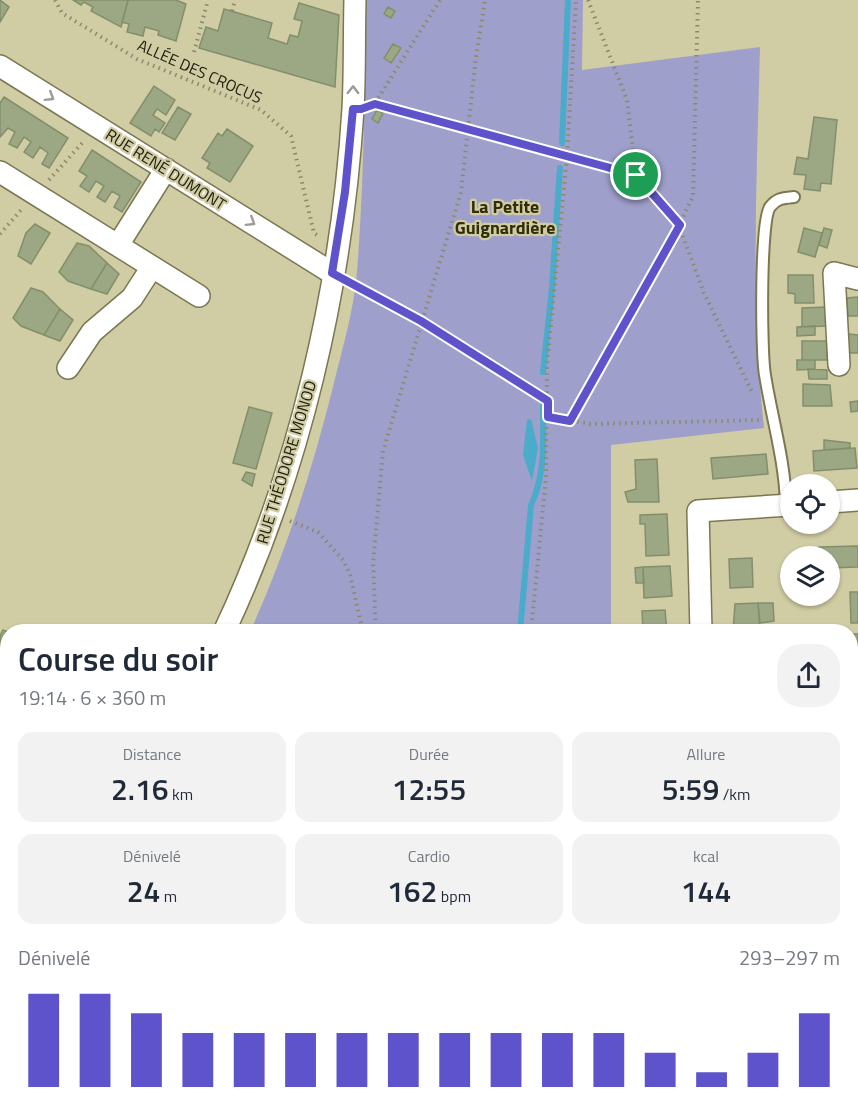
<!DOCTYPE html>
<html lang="fr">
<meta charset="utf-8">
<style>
:root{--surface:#fff;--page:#f2f2f3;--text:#1f2937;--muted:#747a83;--accent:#5f53cc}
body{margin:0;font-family:"Titillium Web",sans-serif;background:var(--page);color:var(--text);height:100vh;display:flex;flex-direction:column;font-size:22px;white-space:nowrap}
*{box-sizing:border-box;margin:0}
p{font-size:20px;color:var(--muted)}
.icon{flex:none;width:33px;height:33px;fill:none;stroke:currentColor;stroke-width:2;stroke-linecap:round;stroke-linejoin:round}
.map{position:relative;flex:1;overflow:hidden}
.sheet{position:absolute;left:0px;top:624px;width:858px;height:486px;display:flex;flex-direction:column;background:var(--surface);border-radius:24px 24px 0 0;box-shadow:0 2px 4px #0004}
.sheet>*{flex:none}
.fabs{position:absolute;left:780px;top:474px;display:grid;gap:12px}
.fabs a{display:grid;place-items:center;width:60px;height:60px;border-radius:50%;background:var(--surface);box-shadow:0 2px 4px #0004;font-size:30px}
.pin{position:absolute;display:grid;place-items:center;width:51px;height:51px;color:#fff;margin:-26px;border:3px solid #fff;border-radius:50%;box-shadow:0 2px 6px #0007}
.round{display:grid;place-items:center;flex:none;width:63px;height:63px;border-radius:24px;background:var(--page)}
.head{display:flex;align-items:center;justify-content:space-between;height:102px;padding:0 18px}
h1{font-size:33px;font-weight:600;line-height:45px}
.figures{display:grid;grid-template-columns:repeat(3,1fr);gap:9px;height:102px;padding:6px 18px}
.figures div{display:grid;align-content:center;border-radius:15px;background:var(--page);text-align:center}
.figures b{font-size:30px;font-weight:600}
.figures small{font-size:16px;font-weight:400}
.figures p{font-size:16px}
.chart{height:168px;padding:12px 18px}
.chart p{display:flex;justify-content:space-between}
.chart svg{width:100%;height:108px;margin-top:6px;stroke:var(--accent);stroke-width:6}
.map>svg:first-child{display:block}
.green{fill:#9ea0cb}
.water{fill:#4babca}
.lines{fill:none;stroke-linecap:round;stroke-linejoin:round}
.stream{stroke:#4babca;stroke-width:6}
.building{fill:#9ca883;stroke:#838f6b;stroke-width:1.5}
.service-casing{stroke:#7b7752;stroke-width:14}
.minor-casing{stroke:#7b7752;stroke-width:24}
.tertiary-casing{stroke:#7b7752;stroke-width:28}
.path{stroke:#8c896b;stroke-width:4;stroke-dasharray:1.5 4.5;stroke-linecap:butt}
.service{stroke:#fff;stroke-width:10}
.minor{stroke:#fff;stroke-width:21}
.tertiary{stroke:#fff;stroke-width:26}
.oneway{stroke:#9c9b94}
.route-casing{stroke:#fff;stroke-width:12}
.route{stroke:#5f53cc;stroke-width:8}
.labels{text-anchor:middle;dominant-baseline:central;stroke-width:4.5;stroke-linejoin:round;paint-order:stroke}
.street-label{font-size:16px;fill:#222112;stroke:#d0cca4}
.neighbourhood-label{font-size:18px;font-weight:bold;fill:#312d08;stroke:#d0cca4}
</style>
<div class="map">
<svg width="858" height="1110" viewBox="0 0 858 1110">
<rect width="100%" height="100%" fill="#d0cca4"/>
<path class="green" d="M366,0H583L582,70L760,47C757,174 750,302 764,428L611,445V631L250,632C286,552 312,471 333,387C342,350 354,310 357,272C364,182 365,90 366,0Z
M850,956L858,957V1088L851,1086Z
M512,1102L809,1103L808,1110H511Z"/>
<path class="water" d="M531,419L538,448L532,481L523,455L527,420Z
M595,1103H795L792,1110H608Z"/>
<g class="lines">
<path class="stream" d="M562,143L568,0
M543,372L552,287L560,168
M520,632L531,505C546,474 543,439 543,406
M0,1106L8,1090"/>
</g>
<path class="building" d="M0,0L9,7L0,22Z
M73,0H126L128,1L121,27L91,11L93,7L84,2L81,5Z
M176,0L186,4L176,41L158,35L159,31L145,27L143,36L127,32L129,24L122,22L128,0Z
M299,3L339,15L335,87L199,48L206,27L218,31L224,9L272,23L268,38L287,44L290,35L298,37L302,21L294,19Z
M388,7L395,11L391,18L384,14Z
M393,44L401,48L391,63L384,58Z
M154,86L175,100L166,115L157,109L153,115L165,123L159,132L155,129L151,136L130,123Z
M4,97L68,138L49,168L42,164L48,153L40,147L33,158L24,152L31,142L24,137L17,148L9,144L15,132L8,128L0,137V103Z
M178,107L191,114L175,140L162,133Z
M377,110L383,113L378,123L372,119Z
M814,117L837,120L831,184L821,183L820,191L804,189L806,175L794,174L797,157L808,159Z
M227,129L253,146L230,182L207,168L210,163L202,158L218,133L222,136Z
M92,150L141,182L122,212L114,207L120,196L112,191L105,202L97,197L104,186L96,181L89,192L80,186L87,176L79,171Z
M35,224L50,233L31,264L18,256L26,233Z
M804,228L822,233L815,257L798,252Z
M824,228L832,230L827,248L819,245Z
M77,243L89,246L107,263L91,289L68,281L59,272Z
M107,263L119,274L107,294L91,289Z
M788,275H813L814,303H795V294L788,293Z
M31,288L43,292L60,309L44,335L21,326L13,318Z
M858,297V316H848L847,298Z
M826,307V326L802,327V308Z
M60,309L73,320L60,341L44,335Z
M815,326V335L797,336V327Z
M848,334L858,335V353H848Z
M802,341H827V360H802Z
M797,360H815V369L797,370Z
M808,369L827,370V379H809Z
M803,384L830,385L832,406H803Z
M858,401V411L851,412L850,402Z
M249,407L272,413L256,469L233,463Z
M824,440L850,443V448L824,450Z
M855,448L857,468L814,471L813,451Z
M766,454L768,474L713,479L711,458Z
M657,459L659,502H628L625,492L636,489L635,460Z
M246,472L255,474L252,486L242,480Z
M667,514L669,555L646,556L645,524H640V515Z
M858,546V567L830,568V556H819V547Z
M752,558L753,587L730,588L729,559Z
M670,566L672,596L644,598L643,567Z
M643,567L644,583H636L635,568Z
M850,592H858V623H851Z
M758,603L760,632H733L735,604Z
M758,603H773L774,621L760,623Z
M665,610L667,632H643L642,611Z
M3,630L8,632L7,680L0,676V636Z
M852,634H858V664H853Z
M850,675H858V711H850Z
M850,724H858V759L850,760Z
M858,788V829H851L850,789Z
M0,795L8,800V828L0,823Z
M858,837V880L850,882V838Z
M8,898V917L0,912Z
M0,961L8,966L0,980Z
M850,967L858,968V975L850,974Z
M25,1102H49L47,1107L50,1108L21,1110Z
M142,1102H171L165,1110H139L137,1109Z
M236,1102H264L258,1110H246Z
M386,1102H422L431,1110H391L385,1105Z"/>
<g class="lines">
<g class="service-casing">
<path id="service" d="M786,505C785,461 772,419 765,375C761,353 760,220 770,207C777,198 783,198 794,197"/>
</g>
<g class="minor-casing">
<path id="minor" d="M0,66L332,273
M0,172L199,296
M118,245L166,169
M839,365L834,273L858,279
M68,368L92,332L132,298L152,267
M830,502L858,500
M224,632C300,471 342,286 353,109C355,73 354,36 355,0
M701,632L698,511L790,505
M327,1102L337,1110
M97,1110L98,1102"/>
</g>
<g class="tertiary-casing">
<path id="tertiary" d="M0,724L8,729
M850,956L858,957"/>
</g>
<path class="path" d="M55,0L62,13L137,59L261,110L291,136L314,233L320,237
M588,0L627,100L636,175
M232,11L235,0
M194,52L208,0
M375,103L636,175L679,226L704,293L752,392
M375,103L440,0
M49,180L84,141
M0,234L23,208
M351,281L421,321L547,400
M548,416L591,424L760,420
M570,421L679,226L693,196L698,0
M290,521L318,532L343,560L350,574L363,632
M376,632L373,564L383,451L461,192L476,57L485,0
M531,632L546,477L547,365L567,156L576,0
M0,861L8,857
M0,1083L8,1068"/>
<use href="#service" class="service"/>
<use href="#minor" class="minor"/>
<use href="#tertiary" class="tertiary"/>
</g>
<defs><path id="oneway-chevron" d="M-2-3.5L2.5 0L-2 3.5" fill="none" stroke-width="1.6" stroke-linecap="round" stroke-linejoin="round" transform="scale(1.5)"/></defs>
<g class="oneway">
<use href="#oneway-chevron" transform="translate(353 90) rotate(-89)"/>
<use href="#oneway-chevron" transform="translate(50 97) rotate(32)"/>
<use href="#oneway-chevron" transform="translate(251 222) rotate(32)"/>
</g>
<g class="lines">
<g class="route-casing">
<path id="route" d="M375,104L636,175L680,225L570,421L548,417V401L421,321L332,273L345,192L353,109H361Z"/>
</g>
<use href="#route" class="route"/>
</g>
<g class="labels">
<g class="street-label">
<text transform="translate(200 71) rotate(24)">ALLÉE DES CROCUS</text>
<text transform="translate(166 169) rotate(32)">RUE RENÉ DUMONT</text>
<text transform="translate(286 462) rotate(-73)">RUE THÉODORE MONOD</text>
</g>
<g class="neighbourhood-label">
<text x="505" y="206">La Petite<tspan x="505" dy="21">Guignardière</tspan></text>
</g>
</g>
</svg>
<div class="fabs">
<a><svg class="icon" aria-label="locate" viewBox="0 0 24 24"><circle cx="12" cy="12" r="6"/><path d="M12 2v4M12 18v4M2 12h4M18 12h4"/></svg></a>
<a><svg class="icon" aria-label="layers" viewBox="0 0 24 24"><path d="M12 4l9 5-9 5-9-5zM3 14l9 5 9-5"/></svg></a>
</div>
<div class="pin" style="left:636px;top:175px;background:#1e9e55"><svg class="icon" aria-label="arrive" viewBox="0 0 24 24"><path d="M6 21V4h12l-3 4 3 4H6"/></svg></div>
<section class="sheet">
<div class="head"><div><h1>Course du soir</h1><p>19:14 · 6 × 360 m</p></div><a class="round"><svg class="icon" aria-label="share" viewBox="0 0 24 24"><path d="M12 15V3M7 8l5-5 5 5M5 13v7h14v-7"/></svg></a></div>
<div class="figures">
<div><p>Distance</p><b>2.16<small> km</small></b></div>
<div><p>Durée</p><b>12:55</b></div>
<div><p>Allure</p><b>5:59<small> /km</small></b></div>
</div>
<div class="figures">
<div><p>Dénivelé</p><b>24<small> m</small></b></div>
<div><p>Cardio</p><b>162<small> bpm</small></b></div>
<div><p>kcal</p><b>144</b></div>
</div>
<div class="chart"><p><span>Dénivelé</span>293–297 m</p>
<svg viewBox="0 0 160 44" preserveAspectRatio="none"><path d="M5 44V6M15 44V6M25 44V14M35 44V22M45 44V22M55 44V22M65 44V22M75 44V22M85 44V22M95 44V22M105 44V22M115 44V22M125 44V30M135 44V38M145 44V30M155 44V14"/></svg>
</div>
</section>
</div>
